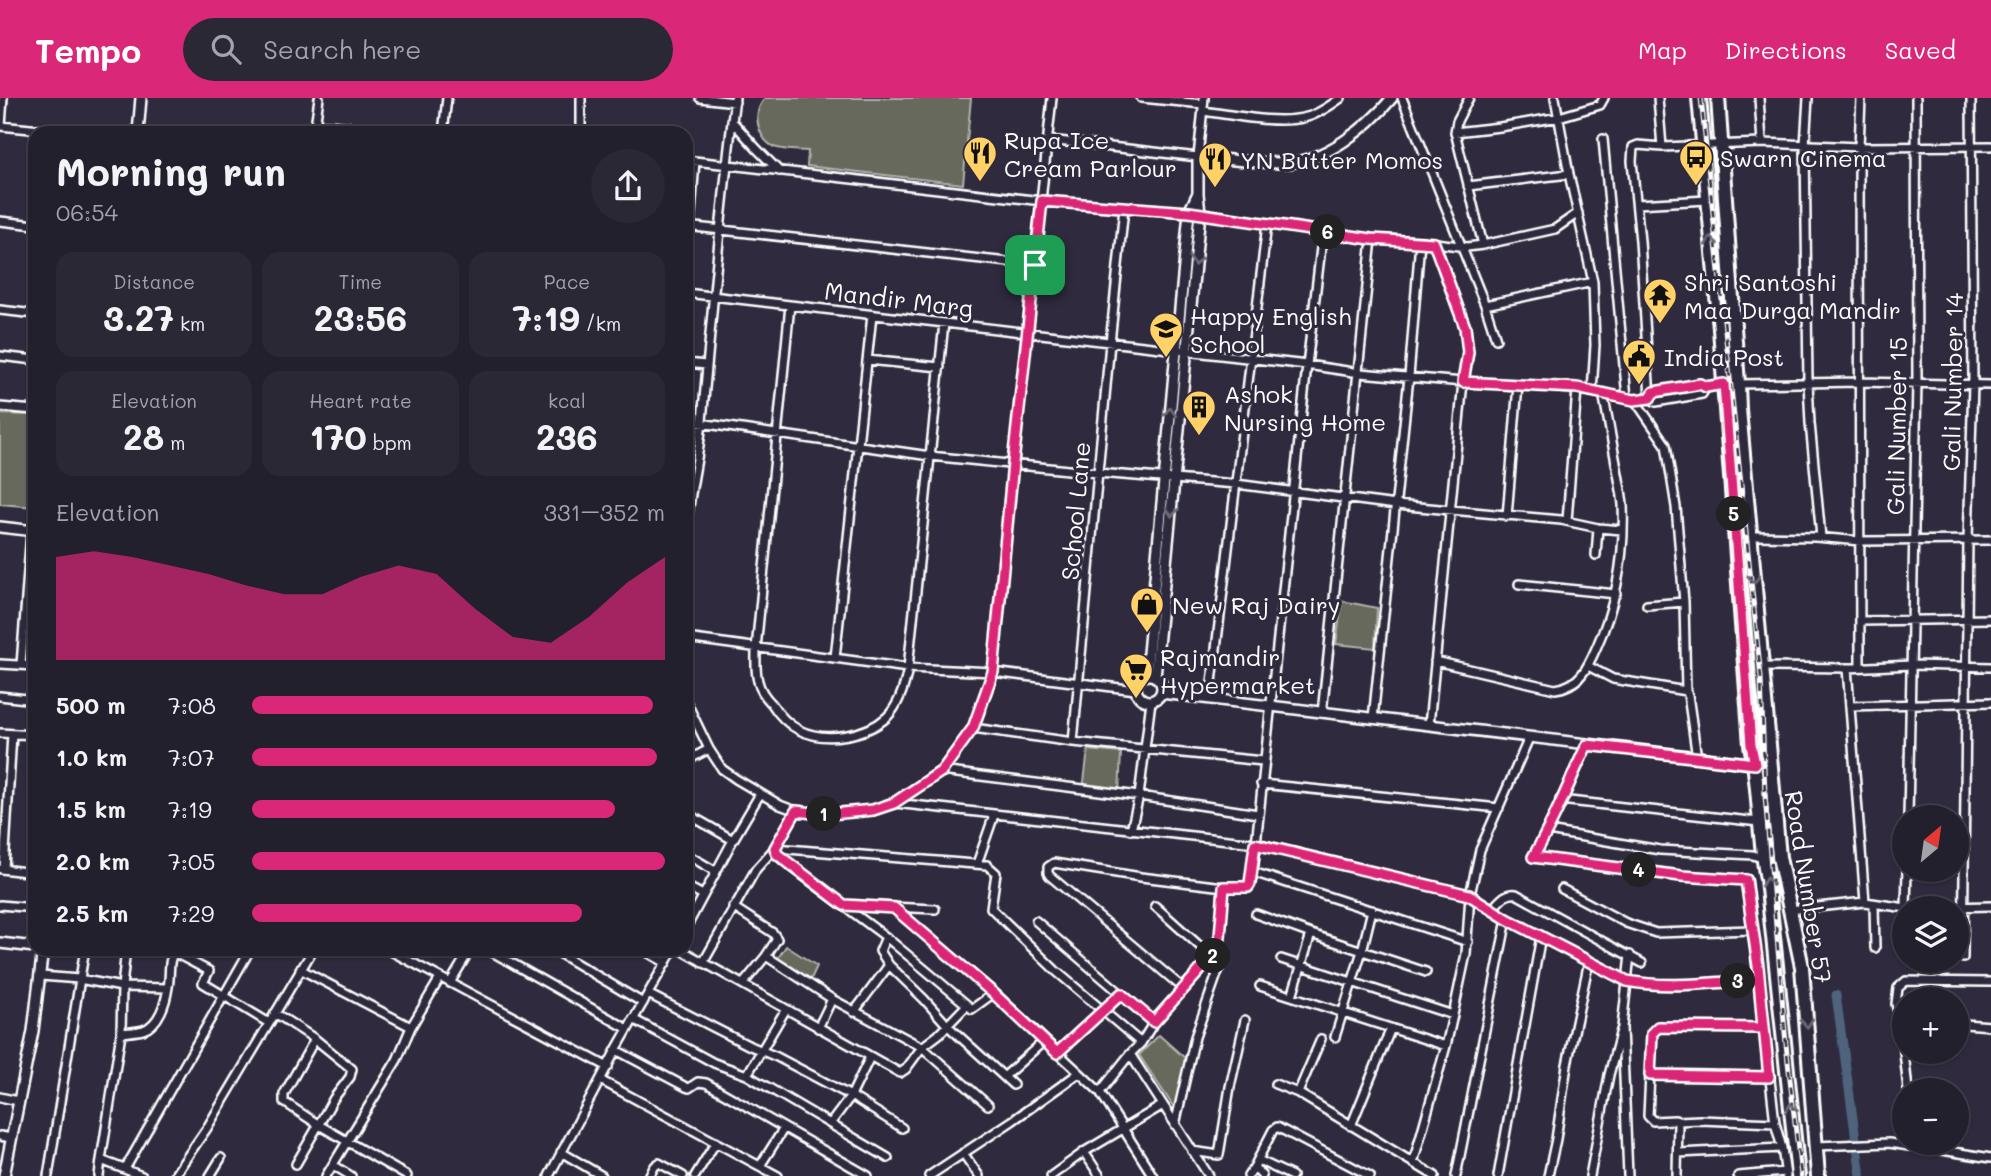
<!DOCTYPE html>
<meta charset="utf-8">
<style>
:root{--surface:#23202e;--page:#2b2836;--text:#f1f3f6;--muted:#a3a3aa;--line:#403e4a;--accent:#db2777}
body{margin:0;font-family:Mali,sans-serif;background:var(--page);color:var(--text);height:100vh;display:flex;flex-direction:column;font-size:26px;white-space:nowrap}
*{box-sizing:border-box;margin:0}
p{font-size:23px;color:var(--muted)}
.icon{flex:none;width:38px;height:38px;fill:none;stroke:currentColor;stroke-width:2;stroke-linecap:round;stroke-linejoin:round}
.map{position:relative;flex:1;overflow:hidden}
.side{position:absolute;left:28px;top:28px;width:665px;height:830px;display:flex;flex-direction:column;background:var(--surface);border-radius:21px;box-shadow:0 2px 5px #0004,0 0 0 2px var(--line)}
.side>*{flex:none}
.needle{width:46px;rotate:29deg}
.tools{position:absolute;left:1892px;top:707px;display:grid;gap:14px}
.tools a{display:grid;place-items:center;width:77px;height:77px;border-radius:50%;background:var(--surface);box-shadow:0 2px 5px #0004,0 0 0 2px var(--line);font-size:35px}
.pin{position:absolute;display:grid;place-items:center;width:60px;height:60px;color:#fff;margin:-30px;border-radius:14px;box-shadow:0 4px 10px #0006}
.km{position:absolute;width:35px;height:35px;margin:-18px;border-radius:50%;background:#222;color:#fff;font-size:19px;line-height:35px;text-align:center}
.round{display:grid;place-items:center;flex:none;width:74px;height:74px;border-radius:37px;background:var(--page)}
.headline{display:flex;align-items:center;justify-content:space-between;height:119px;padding:0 28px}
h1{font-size:38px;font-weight:800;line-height:52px}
.metrics{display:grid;grid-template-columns:repeat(3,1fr);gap:10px;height:119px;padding:7px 28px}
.metrics div{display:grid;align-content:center;border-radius:18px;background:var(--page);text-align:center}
.metrics b{font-size:35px;font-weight:800}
.metrics small{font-size:19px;font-weight:400}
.metrics p{font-size:19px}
.chart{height:196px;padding:14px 28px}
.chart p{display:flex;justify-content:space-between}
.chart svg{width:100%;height:126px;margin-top:7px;fill:var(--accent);opacity:.7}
ul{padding:0 28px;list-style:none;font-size:23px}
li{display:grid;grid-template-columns:112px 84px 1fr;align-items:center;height:52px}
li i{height:18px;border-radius:9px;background:var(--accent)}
header{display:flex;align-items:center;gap:42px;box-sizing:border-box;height:98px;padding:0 35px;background:var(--accent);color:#fff}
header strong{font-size:33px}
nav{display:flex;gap:38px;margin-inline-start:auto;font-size:24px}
.search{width:490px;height:63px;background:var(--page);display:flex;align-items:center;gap:18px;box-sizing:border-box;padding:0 24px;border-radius:38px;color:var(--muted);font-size:26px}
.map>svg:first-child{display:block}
.green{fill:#66695b;stroke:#b2b4ad;stroke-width:2}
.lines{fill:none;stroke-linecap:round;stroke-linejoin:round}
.canal{stroke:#50647b;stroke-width:9}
.minor-casing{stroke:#fff;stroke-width:12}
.tertiary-casing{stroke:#fff;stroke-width:14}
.primary-casing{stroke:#fff;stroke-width:18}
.minor{stroke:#2f2a3d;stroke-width:7}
.tertiary{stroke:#2f2a3d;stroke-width:9}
.primary{stroke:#2f2a3d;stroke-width:12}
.rail-casing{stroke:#fff;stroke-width:5}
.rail{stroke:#2f2a3d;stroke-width:2.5;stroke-dasharray:8;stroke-linecap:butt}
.oneway{stroke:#6d6a77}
.route-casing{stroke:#fff;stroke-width:14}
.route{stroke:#db2777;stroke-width:9}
.labels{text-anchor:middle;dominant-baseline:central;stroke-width:6;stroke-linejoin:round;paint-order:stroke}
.poi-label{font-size:24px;fill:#fff;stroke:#2f2a3d;text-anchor:start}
.street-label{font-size:24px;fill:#fff;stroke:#2f2a3d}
</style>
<header>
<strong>Tempo</strong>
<div class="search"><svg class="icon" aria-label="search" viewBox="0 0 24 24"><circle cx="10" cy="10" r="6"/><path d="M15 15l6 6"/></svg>Search here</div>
<nav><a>Map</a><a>Directions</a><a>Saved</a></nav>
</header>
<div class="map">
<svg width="1991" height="1078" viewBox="0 0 1991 1078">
<rect width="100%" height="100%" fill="#2f2a3d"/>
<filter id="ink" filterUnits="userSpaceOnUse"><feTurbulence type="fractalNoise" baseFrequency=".0143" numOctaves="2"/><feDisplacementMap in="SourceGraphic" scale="14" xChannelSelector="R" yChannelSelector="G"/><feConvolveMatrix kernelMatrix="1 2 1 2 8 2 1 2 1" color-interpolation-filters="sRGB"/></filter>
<g filter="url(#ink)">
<path class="green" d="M765,0H971L963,86L807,68L808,53C797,52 785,53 774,49C761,43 754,23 759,10C759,9 764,1 765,0Z
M0,316L35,317V409L0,406Z
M1342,503L1377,510L1375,550L1336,546Z
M1088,652L1121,655L1119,696L1083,692Z
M786,848L817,868L811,881L778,860Z
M1159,937L1186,961L1179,988V1017L1139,957Z"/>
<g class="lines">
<path class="canal" d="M1836,897L1861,1078"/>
<g class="minor-casing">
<path id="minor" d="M700,0L735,4
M1141,0L1203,6
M1402,0L1485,207L1496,241
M1469,0L1457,23L1455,34L1483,147
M1555,0L1569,76L1593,184L1595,247L1592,294
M1658,0L1662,49
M1759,0L1762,45
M1808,0L1805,47L1808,284L1810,325L1821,439
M1203,13C1234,17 1277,27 1307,19C1319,16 1331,7 1341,0
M732,23L757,51L779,73
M315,26L428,35
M0,28L72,35
M1,28L3,0
M1455,34L1500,29L1559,19L1600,7L1604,0
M314,35L319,0
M443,35L447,0
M581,35V0
M1603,41L1627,300
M1049,42L1198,59L1204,0
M686,62L1042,103L1200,115L1372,141L1420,143L1467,149L1483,147L1555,131L1578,115
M1468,88L1569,76
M1637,106L1707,102
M0,123L35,127
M686,128L1035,167
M690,129L695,63
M686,195L1307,267L1360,275L1463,284L1577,291L1635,302L1650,300L1656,304L1702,296L1706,289
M790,207L756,551C756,561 755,573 758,583C760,592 766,600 772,606C779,617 787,626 799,632C825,645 866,638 887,619C900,606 905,587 908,570L944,225
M1485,207L1593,184
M0,212L35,216
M0,258L35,262
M867,262L940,269
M686,265L706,267
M1736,286L1860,284L1991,287
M1650,299L1654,294L1700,286L1706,289L1724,286
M1650,300L1640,143L1632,63L1633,49L1638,47L1662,49L1762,45L1859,49L1991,48
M1635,302L1666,347L1676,409L1684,504L1686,593
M0,309L35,312
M686,323L930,358L1098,375L1236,386L1396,407L1561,422L1598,430L1622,432
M1507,418L1518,287
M1567,423L1577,291
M686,434C689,397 699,360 702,323C712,216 721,107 735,0
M1751,438L1815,439L1861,443L1991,442
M1596,457L1598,430
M1519,486L1616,496
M1647,507L1684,504
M1861,523L1991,521
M686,540L908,570L993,574L1136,592
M835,560L872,217
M1435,563L1555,591C1580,588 1588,569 1597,548C1617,504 1625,456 1623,407C1622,395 1619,382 1617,370C1612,345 1608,320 1603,295
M0,566L35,568
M21,567L31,433
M1588,568L1613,581L1686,593L1688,597L1697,660
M1762,569L1847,570L1912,567L1991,569
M1860,569L1859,49L1861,0
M1847,570L1865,804
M0,598L35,602
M1210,601L1267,126
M686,603L709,651L722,671L736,681L780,707L796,713L823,716L873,712L894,705L941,673L973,630L993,574L1013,365L1052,0
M1850,608L1991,604
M1322,615L1372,141
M1373,621L1409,279L1420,143
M1429,627L1463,284L1468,254L1465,229L1434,145
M973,630L1073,644L1263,663
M0,635L35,637
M1073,644L1110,245L1124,110
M1587,647C1569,684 1554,723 1533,759L1681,778L1747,782L1775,1025L1782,1050L1786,1078
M686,663L709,651
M941,673L1139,698L1258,716
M1261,686L1499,710
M1560,702L1759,724
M895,705L1255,745L1470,797L1507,821L1627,883C1669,891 1716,884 1759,882
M796,713L775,750L777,756L785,764L886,839L972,911L994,895
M686,715L733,742
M1908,719L1917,285L1916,0
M1131,732L1139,698L1151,603
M1548,733L1660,752L1753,757L1762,760
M686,756L715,773
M977,766L994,717
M1,771L35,775
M4,771L12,636
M1253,774L1468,844
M686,788L703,797
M1224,789H1248L1253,774L1307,267L1323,133
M1562,791L1626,825L1656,835L1753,832
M0,807L35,810
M844,807L935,811
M1874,807L1875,850
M1155,808L1212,859L1220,839L1222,862L1195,939L1175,1027
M733,809L773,835L777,841L766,858L743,886
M894,810L994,895L1100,994L1153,1078
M1906,810L1907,772
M1492,811C1499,804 1505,794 1516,796L1642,865
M1789,812L1865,804L1906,810L1991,808
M1256,816L1311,836L1426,874
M1036,823L1154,924
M686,830L733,742L760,696
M886,839L880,853L889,867L924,901L948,928L1013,987
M385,850L608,969
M485,850L628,931
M550,850L643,905
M640,850L666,865
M678,850L900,975L906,971L922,949L938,937L967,907
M173,854L209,873L203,885L269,925
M766,858L832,901L922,949L988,1007
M1963,860L1968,442L1973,286L1971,0
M1281,861L1453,917
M703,865L756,771L775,750L987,767L996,775L991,810L1056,873L1141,945
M300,871L411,929
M41,878L79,881L122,889L168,890
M450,885L471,850
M1260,888L1446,948
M1183,890L1050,778L1048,775V769L1054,765L1141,779L1224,789L1220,839
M648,896L748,947L777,959L851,998L902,1030
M1292,898L1311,836
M854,914L889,867
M275,915L315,941L352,971L350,979L334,1000L296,1066
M633,921L714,965L747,977L888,1060
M1965,926L1991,928
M818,930L832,901
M121,935C128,934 136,934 143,932C159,927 166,904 168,889C171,875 167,864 175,851
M1335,939L1362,853L1372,812
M315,941L284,996V1004L319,1027L407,1078
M616,952L686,989L689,990L698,984L706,985L868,1078
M1057,955L1121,896
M1130,956L1209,1078
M747,977L786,911
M1650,977L1769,979
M1005,978L1044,943
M600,982L778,1078
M1275,986L1298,995L1435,1078
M1908,992L1901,926L1896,906L1898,890L1906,883L1991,884
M1100,994L1130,956L1141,945L1154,924L1212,859
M1298,995L1321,941
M0,999L18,1003
M1678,1023L1700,1022L1775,1025
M830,1026L851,998L870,959
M1351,1028L1391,930
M0,1038L11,1040
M1915,1045L1941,1052L1991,1060
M1816,1048L1889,1045L1909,1048L1912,1045
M1192,1053L1219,1057L1230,989L1245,922
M561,1054L602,1078
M1084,1054L1100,1078
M963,1055L979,1078
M1678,1055L1782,1050
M101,1062L121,935L122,889L126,850
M1258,1062L1292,1078
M1413,1065L1446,948L1453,917L1466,856L1470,797L1480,752L1529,640
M333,1067L351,1078
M760,1068L784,1030
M1254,1069L1262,1078
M125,1071L251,850
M48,1078L85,850
M99,1078L101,1062L142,1078
M174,1078L207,1030L314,850
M210,1078L221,1060
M326,1078L397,962L411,929L440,880
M549,1078L616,952L674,850
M649,1078L655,1068L659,1065L683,1078
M695,1078L716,1044
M929,1078L1012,1023L1079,975
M1051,1078L1084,1054L1163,1007
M1248,1078L1254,1069L1273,1032L1277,1029L1370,1078
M1456,1078L1507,821
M1498,1078L1541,838
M1548,1078L1556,1041L1567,967L1589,863
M1590,1078L1609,977L1621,932
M1628,1078L1622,929L1630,857
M1677,1078L1678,1023L1675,1022L1653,1023L1648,1018L1652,935L1658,929L1763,930
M1738,1078L1785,1074"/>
</g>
<g class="tertiary-casing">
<path id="tertiary" d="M138,35L141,0
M0,429L35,433
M1136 590a13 13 0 1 1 26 0a13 13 0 1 1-26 0Z
M1146,577L1189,114L1197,97
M1155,579L1200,115L1198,96V59C1226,61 1255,65 1284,65C1323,65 1368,29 1392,0
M1161,595L1755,666
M0,845L35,849
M4,1078L33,933L43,850"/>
</g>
<g class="primary-casing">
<path id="primary" d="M1699,0L1720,231L1751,647C1760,691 1758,737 1767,781L1798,1078
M1718,0L1738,286L1739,311L1779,759L1802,869L1818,1078"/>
</g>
<use href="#minor" class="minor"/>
<use href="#tertiary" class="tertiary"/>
<use href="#primary" class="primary"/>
<g class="rail-casing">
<path id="rail" d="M1701,0L1761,579L1765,698L1786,946L1801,1078"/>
</g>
<use href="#rail" class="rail"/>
</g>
<defs><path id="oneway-chevron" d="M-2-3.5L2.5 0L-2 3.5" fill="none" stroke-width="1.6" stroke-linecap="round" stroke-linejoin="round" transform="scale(1.75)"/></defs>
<g class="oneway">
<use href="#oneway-chevron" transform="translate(1711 143) rotate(-96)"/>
<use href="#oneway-chevron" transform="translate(1195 163) rotate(96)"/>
<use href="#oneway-chevron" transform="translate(1170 314) rotate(-86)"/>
<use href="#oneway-chevron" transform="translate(1172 414) rotate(96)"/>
<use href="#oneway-chevron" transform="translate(1754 481) rotate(85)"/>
<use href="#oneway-chevron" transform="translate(1767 784) rotate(-98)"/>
<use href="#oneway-chevron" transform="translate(1807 925) rotate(85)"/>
<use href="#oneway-chevron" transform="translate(1791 1010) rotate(-96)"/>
</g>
</g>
<g class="lines" filter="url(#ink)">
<g class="route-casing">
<path id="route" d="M1035,167L1013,365L993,574L973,630L942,673L894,705L873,712L842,715L823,716L796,713L775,750L777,756L844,807L894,810L993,895L1057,955L1121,896L1154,924L1212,859L1220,839L1224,789H1248L1250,786L1255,746L1469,797L1507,821L1627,883C1668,891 1717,884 1759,882L1763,930L1658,929L1652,935L1650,977L1769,979L1758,868L1746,782L1681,778L1533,759C1554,724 1569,684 1587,647L1755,666L1751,647L1724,286L1706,289L1700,286L1654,294L1650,300L1634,302L1577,290L1463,284L1468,254L1465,229L1434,145L1371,141L1189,114L1042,103L1035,167"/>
</g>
<use href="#route" class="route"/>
</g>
<defs>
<g id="restaurant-pin" transform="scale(1.75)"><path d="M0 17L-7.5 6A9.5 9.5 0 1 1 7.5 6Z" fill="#ffd166" stroke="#2f2a3d"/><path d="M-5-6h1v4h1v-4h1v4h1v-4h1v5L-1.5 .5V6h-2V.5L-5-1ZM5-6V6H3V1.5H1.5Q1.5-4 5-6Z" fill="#111"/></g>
<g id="bus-pin" transform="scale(1.75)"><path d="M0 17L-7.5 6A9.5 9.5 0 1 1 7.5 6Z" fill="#ffd166" stroke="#2f2a3d"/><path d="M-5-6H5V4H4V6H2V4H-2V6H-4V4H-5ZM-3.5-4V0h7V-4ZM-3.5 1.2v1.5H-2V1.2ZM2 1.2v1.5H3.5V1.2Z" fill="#111"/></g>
<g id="temple-pin" transform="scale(1.75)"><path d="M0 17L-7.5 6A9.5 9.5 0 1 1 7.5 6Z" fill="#ffd166" stroke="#2f2a3d"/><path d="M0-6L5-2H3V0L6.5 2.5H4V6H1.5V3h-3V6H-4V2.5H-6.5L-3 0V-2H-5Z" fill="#111"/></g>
<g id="school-pin" transform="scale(1.75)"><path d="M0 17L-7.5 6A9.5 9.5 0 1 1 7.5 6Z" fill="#ffd166" stroke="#2f2a3d"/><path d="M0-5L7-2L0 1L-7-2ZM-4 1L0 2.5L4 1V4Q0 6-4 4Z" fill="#111"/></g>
<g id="civic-pin" transform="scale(1.75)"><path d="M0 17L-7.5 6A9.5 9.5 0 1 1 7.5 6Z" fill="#ffd166" stroke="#2f2a3d"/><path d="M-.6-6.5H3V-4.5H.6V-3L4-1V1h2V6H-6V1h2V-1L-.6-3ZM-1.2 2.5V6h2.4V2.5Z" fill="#111"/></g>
<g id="building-pin" transform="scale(1.75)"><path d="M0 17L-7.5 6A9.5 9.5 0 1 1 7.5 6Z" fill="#ffd166" stroke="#2f2a3d"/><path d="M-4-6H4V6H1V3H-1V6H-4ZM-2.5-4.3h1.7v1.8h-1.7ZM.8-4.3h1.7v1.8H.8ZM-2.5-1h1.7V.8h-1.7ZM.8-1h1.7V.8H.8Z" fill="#111"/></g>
<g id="shop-pin" transform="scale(1.75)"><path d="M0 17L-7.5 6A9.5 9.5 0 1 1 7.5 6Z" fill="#ffd166" stroke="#2f2a3d"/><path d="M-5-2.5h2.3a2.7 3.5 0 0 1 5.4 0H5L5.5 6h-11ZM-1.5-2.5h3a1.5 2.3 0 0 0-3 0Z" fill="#111"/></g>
<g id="supermarket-pin" transform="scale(1.75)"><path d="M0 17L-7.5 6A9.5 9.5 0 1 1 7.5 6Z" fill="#ffd166" stroke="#2f2a3d"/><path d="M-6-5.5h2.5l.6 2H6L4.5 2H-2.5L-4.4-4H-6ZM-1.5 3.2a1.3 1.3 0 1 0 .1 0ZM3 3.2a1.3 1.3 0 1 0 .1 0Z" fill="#111"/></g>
</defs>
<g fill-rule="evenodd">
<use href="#restaurant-pin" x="980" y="55"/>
<use href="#bus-pin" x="1696" y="59"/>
<use href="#restaurant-pin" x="1215" y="61"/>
<use href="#temple-pin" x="1660" y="197"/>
<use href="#school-pin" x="1166" y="231"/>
<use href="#civic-pin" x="1639" y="258"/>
<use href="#building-pin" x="1199" y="309"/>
<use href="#shop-pin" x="1147" y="506"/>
<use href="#supermarket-pin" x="1136" y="572"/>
</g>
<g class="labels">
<g class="poi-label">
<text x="1004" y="41">Rupa Ice<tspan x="1004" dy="28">Cream Parlour</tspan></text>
<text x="1720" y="59">Swarn Cinema</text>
<text x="1240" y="61">YN Butter Momos</text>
<text x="1684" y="183">Shri Santoshi<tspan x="1684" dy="28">Maa Durga Mandir</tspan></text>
<text x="1190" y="217">Happy English<tspan x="1190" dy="28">School</tspan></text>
<text x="1664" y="258">India Post</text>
<text x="1224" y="295">Ashok<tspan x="1224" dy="28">Nursing Home</tspan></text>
<text x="1172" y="506">New Raj Dairy</text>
<text x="1160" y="558">Rajmandir<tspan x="1160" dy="28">Hypermarket</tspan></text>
</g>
<g class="street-label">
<text transform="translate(899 201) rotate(7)">Mandir Marg</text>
<text transform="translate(1952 284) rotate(-89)">Gali Number 14</text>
<text transform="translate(1896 328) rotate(-89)">Gali Number 15</text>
<text transform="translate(1075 413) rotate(-85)">School Lane</text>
<text transform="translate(1809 789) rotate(81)">Road Number 57</text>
</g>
</g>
</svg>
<div class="tools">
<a><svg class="needle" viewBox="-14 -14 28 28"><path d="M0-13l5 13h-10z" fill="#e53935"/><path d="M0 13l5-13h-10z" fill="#a3a3aa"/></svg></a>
<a><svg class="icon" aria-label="layers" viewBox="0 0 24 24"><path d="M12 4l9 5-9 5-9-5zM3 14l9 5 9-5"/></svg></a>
<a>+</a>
<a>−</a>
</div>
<div class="pin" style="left:1035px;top:167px;background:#1e9e55"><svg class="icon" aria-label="arrive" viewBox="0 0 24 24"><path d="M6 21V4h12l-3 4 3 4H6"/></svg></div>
<b class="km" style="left:824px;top:716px">1</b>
<b class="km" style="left:1213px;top:858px">2</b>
<b class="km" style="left:1738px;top:883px">3</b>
<b class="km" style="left:1639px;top:772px">4</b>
<b class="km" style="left:1734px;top:416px">5</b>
<b class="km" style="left:1328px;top:134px">6</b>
<section class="side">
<div class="headline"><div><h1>Morning run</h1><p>06:54</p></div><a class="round"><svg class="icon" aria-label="share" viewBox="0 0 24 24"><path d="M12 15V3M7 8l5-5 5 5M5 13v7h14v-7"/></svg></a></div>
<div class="metrics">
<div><p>Distance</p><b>3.27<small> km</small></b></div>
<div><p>Time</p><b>23:56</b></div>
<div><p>Pace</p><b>7:19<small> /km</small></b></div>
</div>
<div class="metrics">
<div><p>Elevation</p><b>28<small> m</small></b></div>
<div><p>Heart rate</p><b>170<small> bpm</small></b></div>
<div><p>kcal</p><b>236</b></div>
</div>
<div class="chart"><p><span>Elevation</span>331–352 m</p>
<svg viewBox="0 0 160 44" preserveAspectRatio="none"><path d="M0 44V8L10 6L20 8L30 11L40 14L50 18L60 21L70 21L80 15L90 11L100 14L110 26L120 36L130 38L140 29L150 17L160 8V44z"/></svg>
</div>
<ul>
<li><b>500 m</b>7:08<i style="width:97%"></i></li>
<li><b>1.0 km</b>7:07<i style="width:98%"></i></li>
<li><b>1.5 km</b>7:19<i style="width:88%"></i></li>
<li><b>2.0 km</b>7:05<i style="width:100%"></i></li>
<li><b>2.5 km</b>7:29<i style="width:80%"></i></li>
</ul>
</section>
</div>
